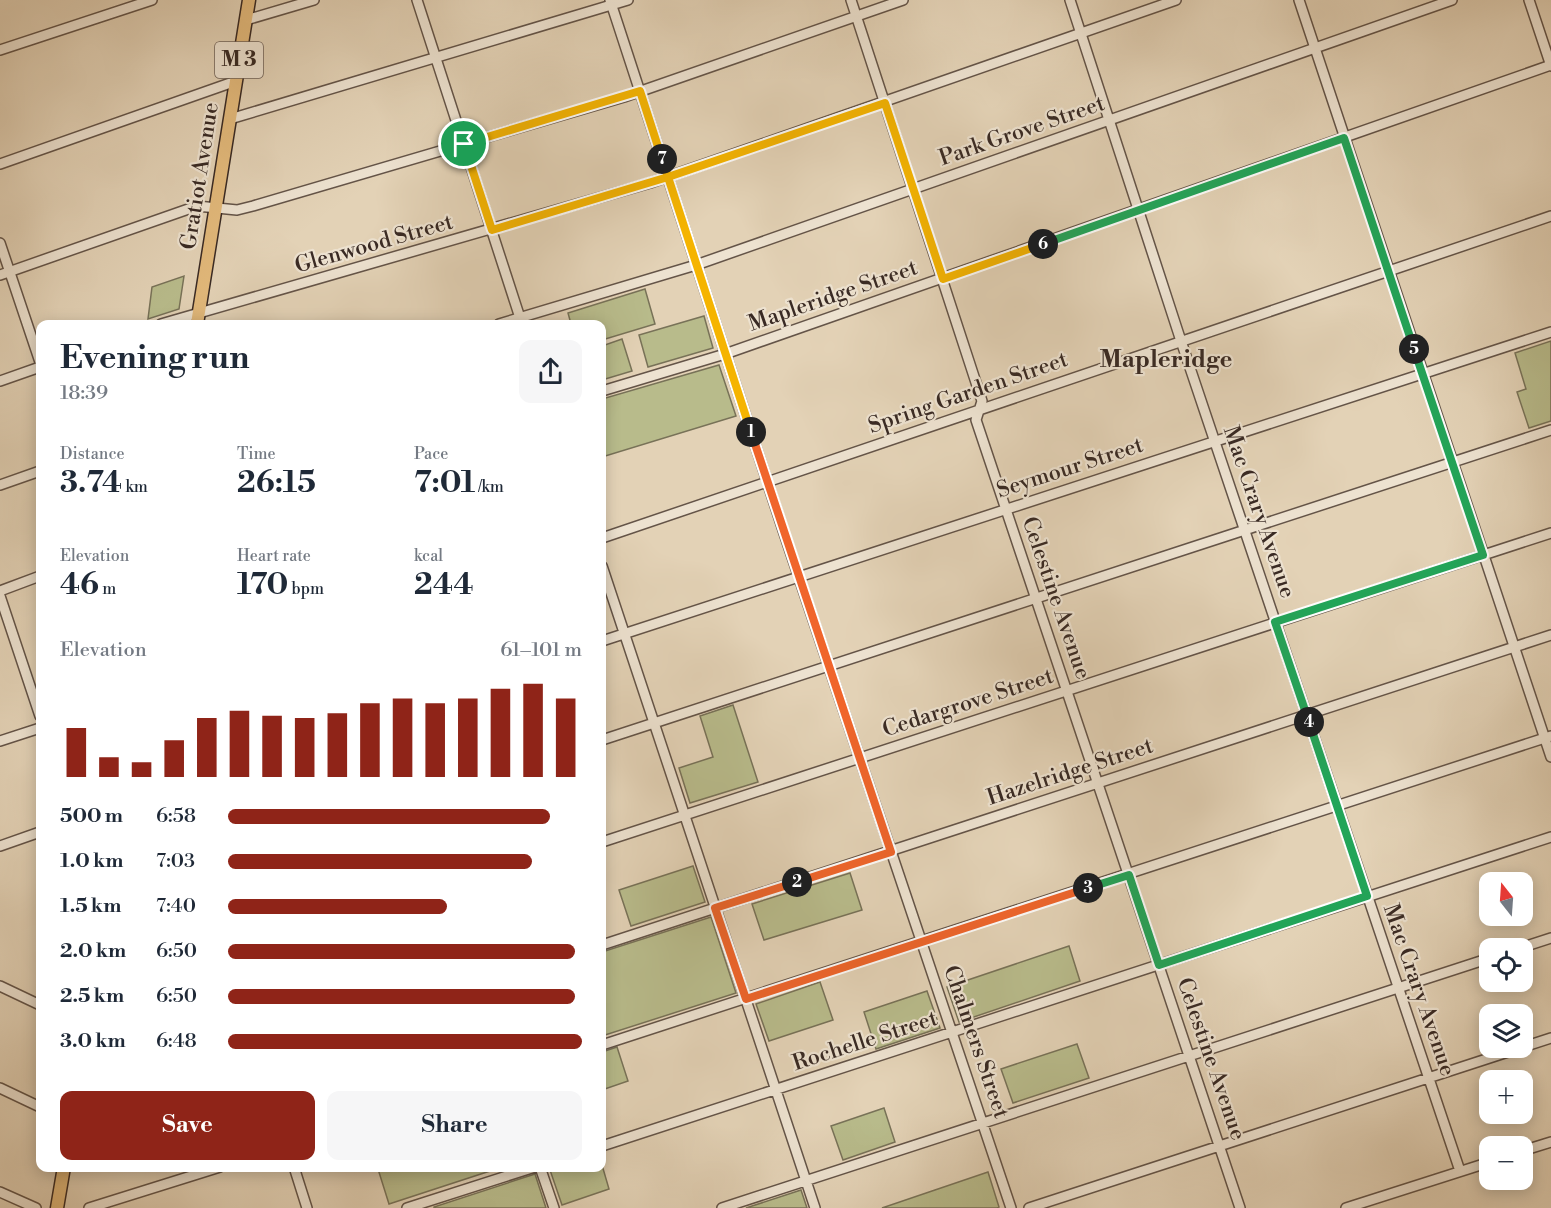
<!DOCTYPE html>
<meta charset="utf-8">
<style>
:root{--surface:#fff;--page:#f6f6f7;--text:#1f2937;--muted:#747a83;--accent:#8f2418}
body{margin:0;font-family:"Libre Bodoni",serif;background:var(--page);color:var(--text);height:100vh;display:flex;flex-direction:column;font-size:22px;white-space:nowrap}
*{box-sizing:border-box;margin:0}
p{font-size:20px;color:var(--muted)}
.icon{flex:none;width:33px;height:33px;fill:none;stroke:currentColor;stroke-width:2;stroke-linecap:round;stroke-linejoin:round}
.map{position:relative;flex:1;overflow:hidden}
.details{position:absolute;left:36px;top:320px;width:570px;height:852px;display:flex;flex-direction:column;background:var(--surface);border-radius:12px;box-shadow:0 3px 15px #0003}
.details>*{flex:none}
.needle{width:39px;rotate:343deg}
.fabs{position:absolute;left:1479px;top:872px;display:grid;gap:12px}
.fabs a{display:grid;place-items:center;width:54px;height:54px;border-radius:12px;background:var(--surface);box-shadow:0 3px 15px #0003;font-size:30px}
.pin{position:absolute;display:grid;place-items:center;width:51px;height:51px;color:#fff;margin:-26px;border:3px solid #fff;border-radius:50%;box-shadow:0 2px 6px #0007}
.km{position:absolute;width:30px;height:30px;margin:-15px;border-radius:50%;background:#222;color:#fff;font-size:16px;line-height:30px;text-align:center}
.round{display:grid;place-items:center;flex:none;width:63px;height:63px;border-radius:12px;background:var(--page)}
.overview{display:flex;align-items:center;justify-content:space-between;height:102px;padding:0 24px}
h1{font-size:33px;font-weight:700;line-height:45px}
.figures{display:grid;grid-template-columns:repeat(3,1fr);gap:9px;height:102px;padding:6px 24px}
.figures div{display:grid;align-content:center}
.figures b{font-size:30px;font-weight:700}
.figures small{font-size:16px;font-weight:400}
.figures p{font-size:16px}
.chart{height:168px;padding:12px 24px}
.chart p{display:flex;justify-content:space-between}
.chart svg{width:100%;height:108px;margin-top:6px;stroke:var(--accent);stroke-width:6}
.cta{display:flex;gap:12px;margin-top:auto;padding:12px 24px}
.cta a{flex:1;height:69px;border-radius:12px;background:var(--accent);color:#fff;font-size:24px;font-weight:700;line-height:69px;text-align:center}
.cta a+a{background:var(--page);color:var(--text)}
ul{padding:0 24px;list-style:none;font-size:20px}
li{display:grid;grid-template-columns:96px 72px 1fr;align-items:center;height:45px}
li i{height:15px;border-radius:8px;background:var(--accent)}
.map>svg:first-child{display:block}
.green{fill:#b8bb8b;stroke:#787258;stroke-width:1.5}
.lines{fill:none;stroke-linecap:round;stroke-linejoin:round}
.minor-casing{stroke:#645448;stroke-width:12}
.major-casing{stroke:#392a24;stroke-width:15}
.minor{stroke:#ede2d0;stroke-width:9}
.major{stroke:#e2b97b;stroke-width:12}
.split-1-casing{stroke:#fff;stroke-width:12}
.split-2-casing{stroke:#fff;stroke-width:12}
.split-3-casing{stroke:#fff;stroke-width:12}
.split-4-casing{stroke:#fff;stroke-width:12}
.split-5-casing{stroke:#fff;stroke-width:12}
.split-6-casing{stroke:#fff;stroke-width:12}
.split-7-casing{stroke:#fff;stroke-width:12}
.split-8-casing{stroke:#fff;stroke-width:12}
.split-1{stroke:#f5b400;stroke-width:8}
.split-2{stroke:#f0652b;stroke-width:8}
.split-3{stroke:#f0652b;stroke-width:8}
.split-4{stroke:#22a559;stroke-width:8}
.split-5{stroke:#22a559;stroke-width:8}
.split-6{stroke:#22a559;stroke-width:8}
.split-7{stroke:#f5b400;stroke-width:8}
.split-8{stroke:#f5b400;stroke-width:8}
.labels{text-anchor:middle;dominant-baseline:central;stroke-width:4.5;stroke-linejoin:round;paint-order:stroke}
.shield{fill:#ede2d0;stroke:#6f6158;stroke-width:1.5}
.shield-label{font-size:21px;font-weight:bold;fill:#392a24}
.street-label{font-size:22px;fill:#392a24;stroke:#ede2d0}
.neighbourhood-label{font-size:24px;font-weight:bold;fill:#392a24;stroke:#ede2d0}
</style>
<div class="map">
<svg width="1551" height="1208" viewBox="0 0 1551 1208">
<rect width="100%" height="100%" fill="#e3d2b6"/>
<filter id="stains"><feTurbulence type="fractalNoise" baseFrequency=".00333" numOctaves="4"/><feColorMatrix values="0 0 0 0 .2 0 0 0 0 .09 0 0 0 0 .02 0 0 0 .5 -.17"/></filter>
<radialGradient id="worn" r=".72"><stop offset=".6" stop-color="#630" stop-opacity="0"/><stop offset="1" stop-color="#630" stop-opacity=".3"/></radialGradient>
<path class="green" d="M184,276L179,309L148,319L152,287Z
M645,289L655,324L602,340V324H571L568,313Z
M704,316L713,348L648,367L639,335Z
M622,339L632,371L602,380V346Z
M1551,341V421L1529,428L1517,392L1526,389L1515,353Z
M719,365L736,416L602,457V399Z
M733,705L758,782L690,803L679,768L713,757L700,716Z
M693,866L705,902L631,926L619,890Z
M850,873L862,910L764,940L752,904Z
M711,917L736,993L602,1036V952Z
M1069,946L1080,981L959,1022L947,987Z
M820,982L833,1020L769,1041L756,1004Z
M927,991L940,1028L876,1049L864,1012Z
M1077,1044L1089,1078L1013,1103L1001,1069Z
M617,1047L628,1081L602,1090V1052Z
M884,1108L895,1142L843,1160L831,1126Z
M602,1165L609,1189L562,1205L550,1170Z
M385,1167H488L490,1171L389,1204L378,1169Z
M988,1172L999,1207L997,1208H882Z
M535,1174L546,1208H434V1207Z
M801,1190L807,1208H746Z"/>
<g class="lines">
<g class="minor-casing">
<path id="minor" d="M417,0L522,324
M610,0L784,533L1011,1208
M851,0L982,401L976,420L1240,1208
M1070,0L1181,341L1460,1171
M1299,0L1551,757
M1529,0L1551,66
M246,20L314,0
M0,50L152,0
M230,119L628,0
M0,164L236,81
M0,243L40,362
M0,275L197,206L237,210L253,206L624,97L903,0
M161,324L650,183L1176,0
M499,324L696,265L1452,0
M0,381L40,367
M602,391L725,354L1551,65
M0,485L40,471
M602,538L1551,216
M602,566L815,1208
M0,591L40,576
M0,596L40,716
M602,641L1551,332
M602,740L1551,430
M0,741L40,728
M602,842L1551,533
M0,846L40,832
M602,945L1551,635
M1520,948L1551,938
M0,986L40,1005
M602,1045L1551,736
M0,1088L40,1107
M602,1146L1551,837
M1522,1151L1551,1142
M294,1167L307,1208
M540,1167L554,1208
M0,1192L36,1208
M89,1208L220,1167
M407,1208L535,1167
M722,1208L1490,958
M1029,1208L1551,1038
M1346,1208L1490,1162"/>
</g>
<g class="major-casing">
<path id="major" d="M197,324L249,0
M57,1208L64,1167"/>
</g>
<use href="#minor" class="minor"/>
<use href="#major" class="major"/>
</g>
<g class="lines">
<g class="split-1-casing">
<path id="split-1" d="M464,144L492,230L668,177L751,432"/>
</g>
<g class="split-2-casing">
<path id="split-2" d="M751,432L891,852L797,882"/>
</g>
<g class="split-3-casing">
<path id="split-3" d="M797,882L715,908L746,999L1088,888"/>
</g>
<g class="split-4-casing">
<path id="split-4" d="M1088,888L1129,875L1159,965L1367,896L1309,722"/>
</g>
<g class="split-5-casing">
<path id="split-5" d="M1309,722L1275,622L1483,555L1414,349"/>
</g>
<g class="split-6-casing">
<path id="split-6" d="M1043,244L1344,138L1414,349"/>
</g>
<g class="split-7-casing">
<path id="split-7" d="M662,159L668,177L885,103L943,279L1043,244"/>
</g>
<g class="split-8-casing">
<path id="split-8" d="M464,144L640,91L662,159"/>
</g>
<use href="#split-1" class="split-1"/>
<use href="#split-2" class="split-2"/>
<use href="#split-3" class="split-3"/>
<use href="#split-4" class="split-4"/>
<use href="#split-5" class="split-5"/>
<use href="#split-6" class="split-6"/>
<use href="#split-7" class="split-7"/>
<use href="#split-8" class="split-8"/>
</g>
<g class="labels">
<rect class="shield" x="215" y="42" width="48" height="36" rx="4.5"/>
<g class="shield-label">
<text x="239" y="60">M 3</text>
</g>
<g class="street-label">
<text transform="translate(1022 131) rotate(-19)">Park Grove Street</text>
<text transform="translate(200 176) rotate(-81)">Gratiot Avenue</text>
<text transform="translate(374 244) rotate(-16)">Glenwood Street</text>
<text transform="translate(833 296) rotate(-19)">Mapleridge Street</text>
<text transform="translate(968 393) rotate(-19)">Spring Garden Street</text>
<text transform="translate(1070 468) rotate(-18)">Seymour Street</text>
<text transform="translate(1259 512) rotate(71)">Mac Crary Avenue</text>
<text transform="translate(1056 598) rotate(71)">Celestine Avenue</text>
<text transform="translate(968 703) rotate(-18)">Cedargrove Street</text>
<text transform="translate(1070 772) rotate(-18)">Hazelridge Street</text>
<text transform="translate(1419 990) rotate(71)">Mac Crary Avenue</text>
<text transform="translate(865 1041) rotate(-18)">Rochelle Street</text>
<text transform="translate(976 1042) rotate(71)">Chalmers Street</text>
<text transform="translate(1211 1059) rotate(71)">Celestine Avenue</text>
</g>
<g class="neighbourhood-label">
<text x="1166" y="360">Mapleridge</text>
</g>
</g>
<rect width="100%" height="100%" filter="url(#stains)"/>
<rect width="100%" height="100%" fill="url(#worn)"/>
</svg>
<div class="fabs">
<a><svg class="needle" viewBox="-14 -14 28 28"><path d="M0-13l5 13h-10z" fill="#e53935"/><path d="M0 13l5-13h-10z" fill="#747a83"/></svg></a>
<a><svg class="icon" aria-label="locate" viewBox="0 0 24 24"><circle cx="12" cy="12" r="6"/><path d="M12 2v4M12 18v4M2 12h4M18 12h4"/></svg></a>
<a><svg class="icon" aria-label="layers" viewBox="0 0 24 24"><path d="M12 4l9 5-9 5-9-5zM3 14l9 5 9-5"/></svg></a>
<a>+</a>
<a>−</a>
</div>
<div class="pin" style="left:464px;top:144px;background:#1e9e55"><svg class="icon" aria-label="arrive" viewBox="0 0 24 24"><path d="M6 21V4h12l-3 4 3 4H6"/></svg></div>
<b class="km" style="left:751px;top:432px">1</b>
<b class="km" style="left:797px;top:882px">2</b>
<b class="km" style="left:1088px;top:888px">3</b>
<b class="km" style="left:1309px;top:722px">4</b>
<b class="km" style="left:1414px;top:349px">5</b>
<b class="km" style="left:1043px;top:244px">6</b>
<b class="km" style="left:662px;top:159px">7</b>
<section class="details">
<div class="overview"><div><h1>Evening run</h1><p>18:39</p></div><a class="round"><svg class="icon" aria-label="share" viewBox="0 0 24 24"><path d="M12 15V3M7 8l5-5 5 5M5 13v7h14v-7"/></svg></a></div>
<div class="figures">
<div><p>Distance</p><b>3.74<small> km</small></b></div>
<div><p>Time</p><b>26:15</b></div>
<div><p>Pace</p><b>7:01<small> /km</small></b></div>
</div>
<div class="figures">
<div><p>Elevation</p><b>46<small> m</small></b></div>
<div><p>Heart rate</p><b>170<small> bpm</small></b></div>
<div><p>kcal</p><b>244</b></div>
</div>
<div class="chart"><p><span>Elevation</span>61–101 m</p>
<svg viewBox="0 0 160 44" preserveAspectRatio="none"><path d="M5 44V24M15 44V36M25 44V38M35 44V29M45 44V20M55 44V17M65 44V19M75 44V20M85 44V18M95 44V14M105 44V12M115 44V14M125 44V12M135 44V8M145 44V6M155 44V12"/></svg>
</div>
<ul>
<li><b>500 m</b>6:58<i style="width:91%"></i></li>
<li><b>1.0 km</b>7:03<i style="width:86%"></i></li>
<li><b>1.5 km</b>7:40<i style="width:62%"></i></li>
<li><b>2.0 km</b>6:50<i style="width:98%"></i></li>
<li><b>2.5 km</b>6:50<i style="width:98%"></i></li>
<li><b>3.0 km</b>6:48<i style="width:100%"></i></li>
</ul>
<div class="cta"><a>Save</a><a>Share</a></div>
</section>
</div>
